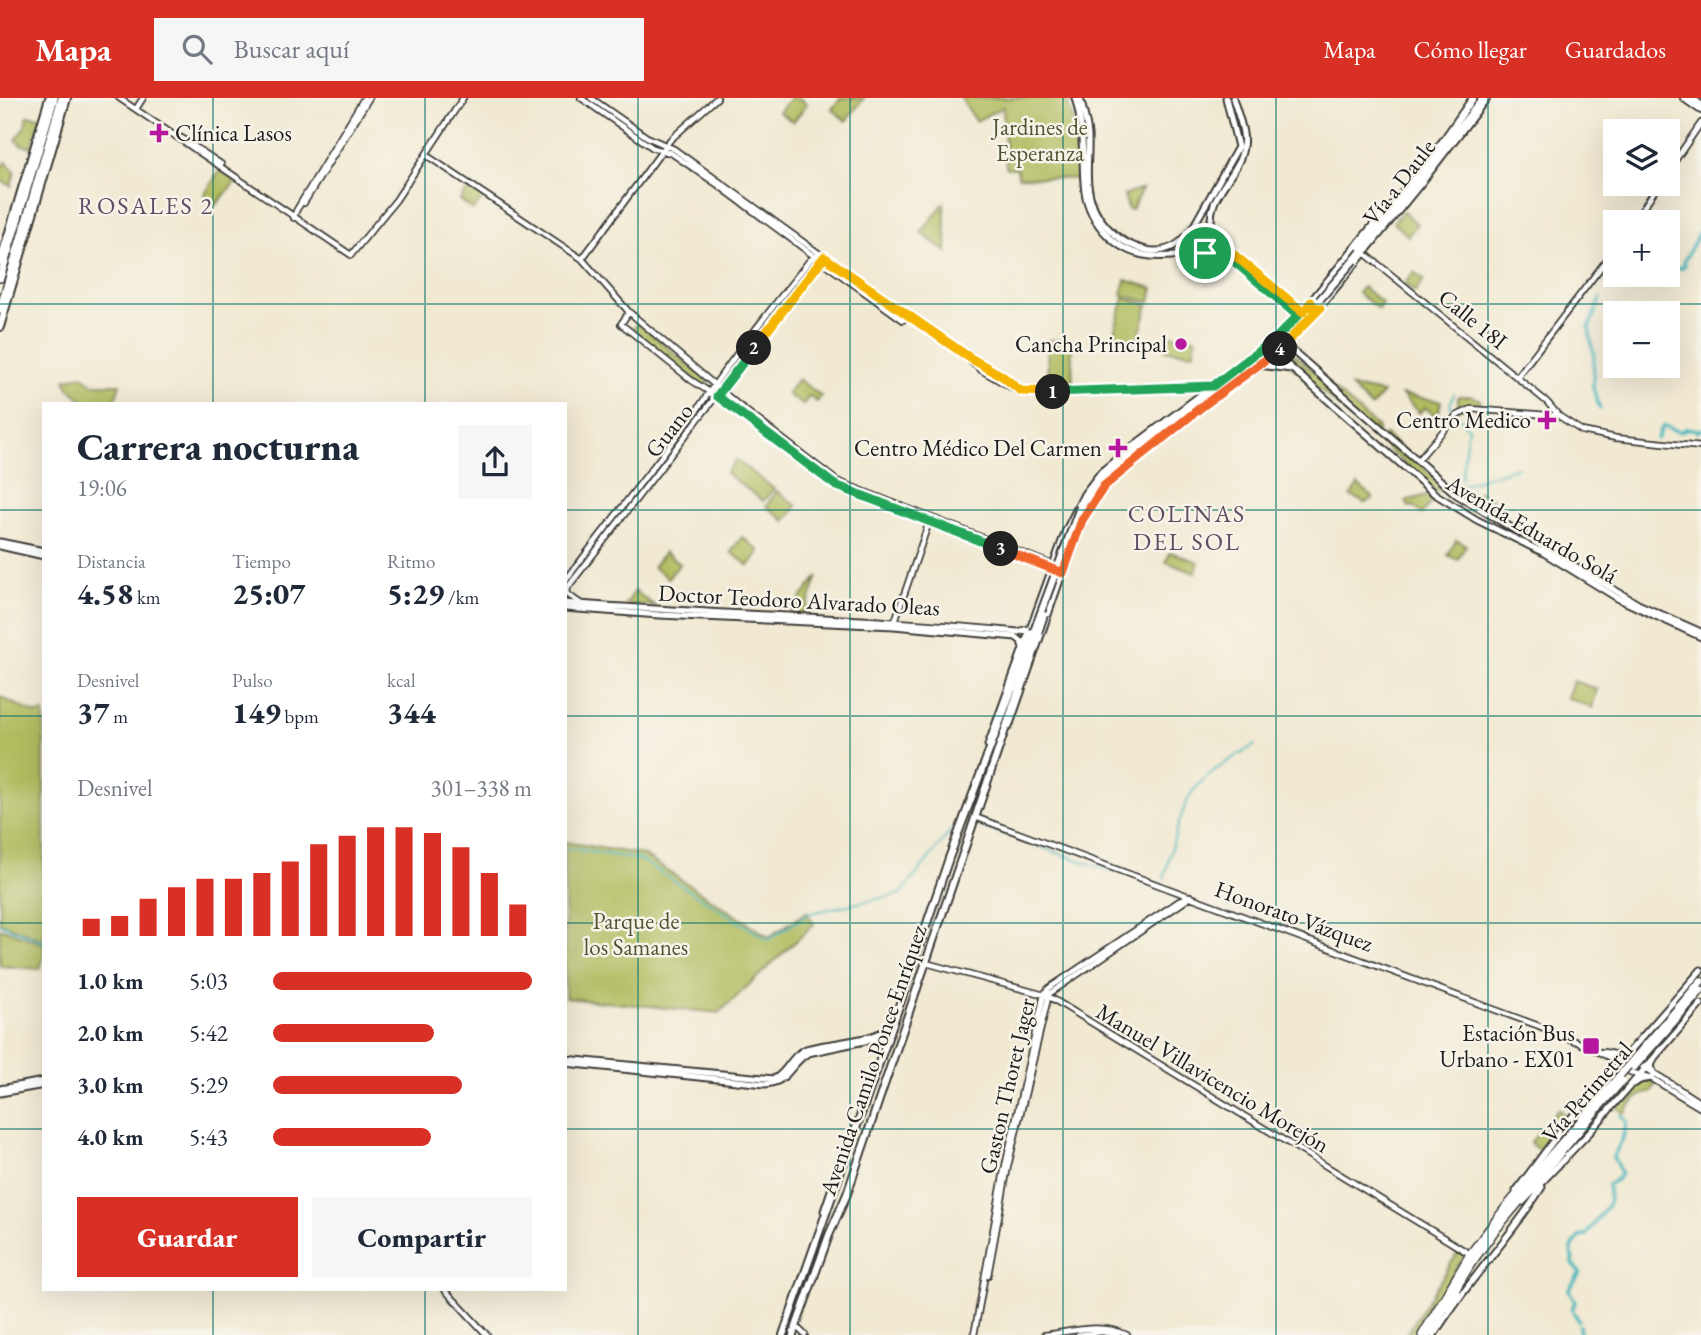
<!DOCTYPE html>
<html lang="es">
<meta charset="utf-8">
<style>
:root{--surface:#fff;--page:#f6f6f7;--text:#1f2937;--muted:#747a83;--accent:#d93025}
body{margin:0;font-family:"EB Garamond",serif;background:var(--page);color:var(--text);height:100vh;display:flex;flex-direction:column;font-size:26px;white-space:nowrap}
*{box-sizing:border-box;margin:0}
p{font-size:23px;color:var(--muted)}
.icon{flex:none;width:38px;height:38px;fill:none;stroke:currentColor;stroke-width:2;stroke-linecap:round;stroke-linejoin:round}
.map{position:relative;flex:1;overflow:hidden}
.drawer{position:absolute;left:42px;top:304px;width:525px;height:889px;display:flex;flex-direction:column;background:var(--surface);border-radius:0px;box-shadow:0 7px 28px #0002}
.drawer>*{flex:none}
.buttons{position:absolute;left:1603px;top:21px;display:grid;gap:14px}
.buttons a{display:grid;place-items:center;width:77px;height:77px;border-radius:0px;background:var(--surface);box-shadow:0 7px 28px #0002;font-size:35px}
.pin{position:absolute;display:grid;place-items:center;width:60px;height:60px;color:#fff;margin:-30px;border:4px solid #fff;border-radius:50%;box-shadow:0 2px 7px #0007}
.km{position:absolute;width:35px;height:35px;margin:-18px;border-radius:50%;background:#222;color:#fff;font-size:19px;line-height:35px;text-align:center}
.round{display:grid;place-items:center;flex:none;width:74px;height:74px;border-radius:0px;background:var(--page)}
.overview{display:flex;align-items:center;justify-content:space-between;height:119px;padding:0 35px}
h1{font-size:38px;font-weight:800;line-height:52px}
.figures{display:grid;grid-template-columns:repeat(3,1fr);gap:10px;height:119px;padding:7px 35px}
.figures div{display:grid;align-content:center}
.figures b{font-size:30px;font-weight:800}
.figures small{font-size:19px;font-weight:400}
.figures p{font-size:19px}
.chart{height:196px;padding:14px 35px}
.chart p{display:flex;justify-content:space-between}
.chart svg{width:100%;height:126px;margin-top:7px;stroke:var(--accent);stroke-width:6}
.cta{display:flex;gap:14px;margin-top:auto;padding:14px 35px}
.cta a{flex:1;height:80px;border-radius:0px;background:var(--accent);color:#fff;font-size:28px;font-weight:800;line-height:80px;text-align:center}
.cta a+a{background:var(--page);color:var(--text)}
ul{padding:0 35px;list-style:none;font-size:23px}
li{display:grid;grid-template-columns:112px 84px 1fr;align-items:center;height:52px}
li i{height:18px;border-radius:9px;background:var(--accent)}
header{display:flex;align-items:center;gap:42px;box-sizing:border-box;height:98px;padding:0 35px;background:var(--accent);color:#fff}
header strong{font-size:33px}
nav{display:flex;gap:38px;margin-inline-start:auto;font-size:24px}
.search{width:490px;height:63px;background:var(--page);display:flex;align-items:center;gap:18px;box-sizing:border-box;padding:0 24px;border-radius:0px;color:var(--muted);font-size:26px}
.map>svg:first-child{display:block}
.green{fill:#b0bc5e;stroke:#666c3d;stroke-width:2}
.lines{fill:none;stroke-linecap:round;stroke-linejoin:round}
.stream{stroke:#49b8bf;stroke-width:2}
.canal{stroke:#49b8bf;stroke-width:3.5}
.tertiary-casing{stroke:#3c3b37;stroke-width:8}
.secondary-casing{stroke:#3c3b37;stroke-width:9}
.primary-casing{stroke:#3c3b37;stroke-width:10}
.trunk-casing{stroke:#3c3b37;stroke-width:10}
.tertiary{stroke:#fff;stroke-width:4.5}
.secondary{stroke:#fff;stroke-width:5}
.primary{stroke:#fff;stroke-width:6}
.trunk{stroke:#fff;stroke-width:7}
.primary-bridge-casing{stroke:#3c3b37;stroke-width:10;stroke-linecap:butt}
.trunk-bridge-casing{stroke:#3c3b37;stroke-width:10;stroke-linecap:butt}
.primary-bridge{stroke:#fff;stroke-width:6}
.trunk-bridge{stroke:#fff;stroke-width:7}
.split-1-casing{stroke:#fff;stroke-width:14}
.split-2-casing{stroke:#fff;stroke-width:14}
.split-3-casing{stroke:#fff;stroke-width:14}
.split-4-casing{stroke:#fff;stroke-width:14}
.split-5-casing{stroke:#fff;stroke-width:14}
.split-1{stroke:#22a559;stroke-width:9}
.split-2{stroke:#f5b400;stroke-width:9}
.split-3{stroke:#22a559;stroke-width:9}
.split-4{stroke:#f0652b;stroke-width:9}
.split-5{stroke:#f5b400;stroke-width:9}
.grid{fill:none;stroke:#0f766e;stroke-width:2;stroke-opacity:0.55}
.poi-dot{fill:#b5179e;stroke:#f7f3e8;stroke-width:2.5}
.labels{text-anchor:middle;dominant-baseline:central;stroke-width:5;stroke-linejoin:round;paint-order:stroke}
.park-label{font-size:23px;fill:#505433;stroke:#f7f3e8}
.poi-label{font-size:23px;fill:#1c1c1c;stroke:#f7f3e8;text-anchor:end}
.street-label{font-size:23px;fill:#1c1c1c;stroke:#f7f3e8}
.neighbourhood-label{font-size:24px;letter-spacing:2px;fill:#614d63;stroke:#f7f3e8}
</style>
<header>
<strong>Mapa</strong>
<div class="search"><svg class="icon" aria-label="search" viewBox="0 0 24 24"><circle cx="10" cy="10" r="6"/><path d="M15 15l6 6"/></svg>Buscar aquí</div>
<nav><a>Mapa</a><a>Cómo llegar</a><a>Guardados</a></nav>
</header>
<div class="map">
<svg width="1701" height="1237" viewBox="0 0 1701 1237">
<rect width="100%" height="100%" fill="#f7f3e8"/>
<filter id="ink" filterUnits="userSpaceOnUse"><feTurbulence type="fractalNoise" baseFrequency=".0143" numOctaves="2"/><feDisplacementMap in="SourceGraphic" scale="14" xChannelSelector="R" yChannelSelector="G"/><feConvolveMatrix kernelMatrix="1 2 1 2 8 2 1 2 1" color-interpolation-filters="sRGB"/></filter>
<filter id="wash" filterUnits="userSpaceOnUse"><feTurbulence type="fractalNoise" baseFrequency=".00686" numOctaves="4" result="noise"/><feDisplacementMap in="SourceGraphic" scale="28" xChannelSelector="R" yChannelSelector="G"/><feGaussianBlur stdDeviation="1.57" result="paint"/><feColorMatrix in="noise" values="0 0 0 0 0 0 0 0 0 0 0 0 0 0 0 0 0 1.4 0 .05"/><feComposite in="paint" operator="in"/></filter>
<g filter="url(#wash)">
<rect width="100%" height="100%" fill="#f1e9d2"/>
<path class="green" d="M790,0H799L807,6L793,24L779,14Z
M841,0H864L846,23L832,11Z
M961,0H1066L1073,21L1078,81L1018,79L1017,70H1006L1003,9L976,23Z
M27,18L41,19L32,49L21,47L16,42L25,28Z
M6,64L15,73L11,88L0,82V70Z
M220,72L236,83L216,107L204,97Z
M470,88L485,98L473,112L460,102Z
M1142,91L1132,112L1128,111L1124,97Z
M944,105L947,154L921,135Z
M1403,113L1417,126L1408,138L1393,124Z
M1203,125L1211,131L1213,141L1209,149L1203,152L1193,144L1196,129Z
M1414,174L1424,182L1415,194L1404,186Z
M1125,182L1153,190L1150,204L1122,197Z
M1363,189L1382,205L1378,211L1358,195Z
M1124,200L1148,207L1137,244L1113,237Z
M638,225L708,283V287L704,289L632,232Z
M1167,237L1196,240L1194,255L1166,252Z
M1047,242H1071L1073,283L1048,284Z
M1286,249L1378,330V336L1372,337L1278,256Z
M82,277L93,286H120L114,306H87L68,289L65,282Z
M798,281L821,298L817,304L809,298L803,307L787,296Z
M1351,289L1383,295L1371,309Z
M1402,297L1441,303L1439,313L1435,318L1425,309L1419,315Z
M1458,298H1473L1480,302V307H1469L1458,312Z
M1386,337L1443,386L1442,393L1437,394L1381,345L1383,338Z
M736,362L774,391L763,403L726,375Z
M1358,387L1373,400L1365,405L1351,398Z
M777,393L797,408L785,423L766,408Z
M1479,393L1493,401L1488,409L1496,414L1494,417L1472,404Z
M1431,396L1434,400L1422,416L1413,408L1409,409L1406,403Z
M742,439L760,453L749,468L731,454Z
M1456,442L1466,447L1458,462L1448,457Z
M665,454L680,466L668,480L653,469Z
M1170,454L1199,464L1195,475L1166,464Z
M818,478L805,515L790,514Z
M635,493L655,508L626,506Z
M1573,583L1597,591L1592,610L1567,600Z
M0,599L36,616L44,615V842L0,825Z
M565,744L643,757L769,839L807,814L814,826L719,915L565,900Z
M0,830L44,846V857L40,871L0,868Z
M1650,982L1656,985L1651,995C1638,995 1631,1006 1624,1015L1617,1010C1627,998 1634,984 1650,982Z
M1558,1011L1567,1019L1541,1054L1530,1045Z
M1459,1153L1466,1159L1457,1168L1417,1237H1406Z"/>
<g class="lines">
<path class="stream" d="M1454,296L1450,307L1455,315
M1459,319L1468,330L1461,381
M1453,390L1518,369
M979,728L1111,773
M565,753L568,750L641,762L768,842L810,815L901,796L956,726
M1164,781C1169,759 1180,710 1193,693C1208,674 1234,659 1255,647
M0,826L44,844"/>
<path class="canal" d="M1668,167L1681,170L1685,167L1684,163L1701,131
M1638,177H1645
M1624,187L1632,177
M1600,311L1593,290L1594,258L1589,230L1601,200
M1657,341L1661,331L1664,328L1680,334L1685,331H1695L1697,334L1701,331
M1578,1222L1572,1211L1575,1204L1569,1192L1580,1175L1573,1165L1571,1151L1579,1139L1586,1137L1608,1107L1610,1102L1608,1087L1618,1080L1621,1075L1613,1059L1622,1042L1627,1024L1621,1017
M1579,1228L1580,1237"/>
</g>
</g>
<g filter="url(#ink)">
<g class="lines">
<g class="tertiary-casing">
<path id="tertiary" d="M119,0L351,157
M581,0L653,50L671,55L718,87L814,158
M591,0L647,39L674,51L824,159L970,260L1002,278L1021,293
M136,11L143,0
M182,40L221,66
M426,57L582,161L629,214L737,306L837,383L1053,467
M1668,73L1701,25
M304,105L369,0
M294,120L296,113L364,0
M1634,124L1659,86
M1362,153L1547,304L1559,318
M351,157L396,102L463,0
M582,161L670,42L717,0
M820,162L903,222L910,217
M629,214L621,226L691,282L734,310L835,387L1054,471
M970,260L971,264L981,272L1018,293L1048,295L1213,288
M1517,279L1615,151
M1418,362L1456,318L1471,311L1559,318L1582,333L1616,340L1701,349
M565,483L697,312C732,260 771,211 810,162L819,156
M566,492L567,496L580,505
M565,493L824,159
M895,523L929,424
M975,719L1539,928L1589,949L1620,965L1630,974L1651,980L1701,1010
M926,865L1048,898L1470,1156
M1601,954C1629,955 1675,989 1701,1005
M988,1177L1008,1068L1049,896L1191,799
M445,1192L487,1237
M796,1228L805,1237
M974,1237L1004,1073L1044,896L1049,890L1179,803L1190,798
M1044,1237C1070,1234 1102,1224 1127,1237
M1078,1237L1102,1234L1118,1237"/>
</g>
<g class="secondary-casing">
<path id="secondary" d="M1075,0C1084,29 1082,55 1084,85C1086,121 1113,154 1150,158C1171,160 1194,156 1215,154L1225,156L1298,218
M1080,0C1083,12 1087,25 1088,37C1089,54 1086,70 1088,87C1091,118 1115,145 1146,152C1165,156 1181,147 1192,131
M1212,130C1205,97 1239,79 1243,49C1246,34 1237,15 1233,0
M1215,136L1227,151L1303,215
M1200,154L1191,144L1192,131L1238,49L1226,0
M1285,246L1457,397L1638,506L1701,534
M1274,255L1435,396L1477,422L1544,455L1619,501L1701,539
M1259,267L1291,271
M1190,318L1271,258L1317,213L1423,83L1487,0
M0,444L44,453
M0,448L44,458
M565,505C716,517 868,519 1018,534L1031,530
M565,510L659,517L894,528L1016,539L1021,543L1023,550
M1009,629L1076,436L1087,414L1102,391
M988,647L1066,432L1084,396L1101,374L1129,351L1277,239L1302,214L1381,117
M565,961L774,981C787,975 792,956 806,951C828,944 875,944 891,928
M1654,961L1651,968L1654,977
M565,965L765,986C790,984 789,966 808,955L879,940L883,942L885,949
M1634,986L1640,982L1651,980
M0,991L44,983
M0,995L44,987
M1516,1093L1565,1027L1701,872
M1523,1104L1589,1035L1701,906
M824,1113L841,1063
M1434,1237C1466,1184 1510,1141 1542,1089"/>
</g>
<g class="primary-casing">
<path id="primary" d="M1684,0L1701,12
M1692,0L1701,7
M1360,149L1443,43L1473,0
M1354,162L1483,0
M0,164L49,0
M0,229L67,0
M1200,310L1206,301
M1090,400L1113,376L1193,312
M1080,409L1099,382L1110,371L1212,293
M783,1237L896,917L949,760L1034,533
M793,1237L829,1137L847,1096L1038,535"/>
</g>
<g class="trunk-casing">
<path id="trunk" d="M0,180L54,0
M0,212L62,0
M1685,902L1701,883
M1689,906L1701,892
M1451,1210L1457,1194
M1422,1237L1470,1156L1505,1110L1595,1006
M1428,1237L1471,1166L1494,1134L1599,1009"/>
</g>
<use href="#tertiary" class="tertiary"/>
<use href="#secondary" class="secondary"/>
<use href="#primary" class="primary"/>
<use href="#trunk" class="trunk"/>
<g class="primary-bridge-casing">
<path id="primary-bridge" d="M1213,295L1274,249L1295,230L1354,162
M1034,533L1080,409
M1038,535L1044,517"/>
</g>
<g class="trunk-bridge-casing">
<path id="trunk-bridge" d="M1634,969L1689,906
M1595,1006L1685,902
M1599,1009L1622,983"/>
</g>
<use href="#primary-bridge" class="primary-bridge"/>
<use href="#trunk-bridge" class="trunk-bridge"/>
</g>
</g>
<g class="lines" filter="url(#ink)">
<g class="split-1-casing">
<path id="split-1" d="M1053,294L1213,288L1277,239L1298,218L1228,158L1219,154L1205,155"/>
</g>
<g class="split-2-casing">
<path id="split-2" d="M754,250L824,159L970,260L1002,278L1021,293L1053,294"/>
</g>
<g class="split-3-casing">
<path id="split-3" d="M754,250L717,298L835,387L1001,451"/>
</g>
<g class="split-4-casing">
<path id="split-4" d="M1001,451L1063,475L1082,422L1104,388L1200,310L1280,251"/>
</g>
<g class="split-5-casing">
<path id="split-5" d="M1205,155L1213,148L1214,136L1227,151L1303,214L1311,204L1312,209L1320,210L1280,251"/>
</g>
<use href="#split-1" class="split-1"/>
<use href="#split-2" class="split-2"/>
<use href="#split-3" class="split-3"/>
<use href="#split-4" class="split-4"/>
<use href="#split-5" class="split-5"/>
</g>
<path class="grid" d="M213,0V306M425,0V306M638,0V1237M850,0V1237M1063,0V1237M1276,0V1237M1488,0V1237M0,206H1701M0,412H44M565,412H1701M0,618H44M565,618H1701M0,825H44M565,825H1701M0,1031H44M565,1031H1701M213,1192V1237M425,1192V1237"/>
<g class="poi-dot">
<path d="M155.5 24.5h7v7h7v7h-7v7h-7v-7h-7v-7h7z"/>
<circle cx="1181" cy="246" r="7"/>
<path d="M1543.5 311.5h7v7h7v7h-7v7h-7v-7h-7v-7h7z"/>
<path d="M1114.5 339.5h7v7h7v7h-7v7h-7v-7h-7v-7h7z"/>
<rect x="1582" y="939" width="18" height="18" rx="3.5"/>
</g>
<g class="labels">
<g class="park-label">
<text x="1040" y="29">Jardines de<tspan x="1040" dy="26">Esperanza</tspan></text>
<text x="636" y="823">Parque de<tspan x="636" dy="26">los Samanes</tspan></text>
</g>
<g class="poi-label">
<text x="175" y="35" text-anchor="start">Clínica Lasos</text>
<text x="1167" y="246">Cancha Principal</text>
<text x="1531" y="322">Centro Medico</text>
<text x="1102" y="350">Centro Médico Del Carmen</text>
<text x="1575" y="935">Estación Bus<tspan x="1575" dy="26">Urbano - EX01</tspan></text>
</g>
<g class="street-label">
<text transform="translate(1399 84) rotate(-52)">Vía a Daule</text>
<text transform="translate(1473 221) rotate(39)">Calle 18I</text>
<text transform="translate(669 332) rotate(-52)">Guano</text>
<text transform="translate(1532 431) rotate(30)">Avenida Eduardo Solá</text>
<text transform="translate(799 502) rotate(3)">Doctor Teodoro Alvarado Oleas</text>
<text transform="translate(1294 818) rotate(20)">Honorato Vázquez</text>
<text transform="translate(873 962) rotate(-71)">Avenida Camilo Ponce Enríquez</text>
<text transform="translate(1213 980) rotate(31)">Manuel Villavicencio Morejón</text>
<text transform="translate(1007 988) rotate(-77)">Gaston Thoret Jager</text>
<text transform="translate(1587 994) rotate(-49)">Vía Perimetral</text>
</g>
<g class="neighbourhood-label">
<text x="146" y="107">ROSALES 2</text>
<text x="1187" y="415">COLINAS<tspan x="1187" dy="28">DEL SOL</tspan></text>
</g>
</g>
</svg>
<div class="buttons">
<a><svg class="icon" aria-label="layers" viewBox="0 0 24 24"><path d="M12 4l9 5-9 5-9-5zM3 14l9 5 9-5"/></svg></a>
<a>+</a>
<a>−</a>
</div>
<div class="pin" style="left:1205px;top:155px;background:#1e9e55"><svg class="icon" aria-label="arrive" viewBox="0 0 24 24"><path d="M6 21V4h12l-3 4 3 4H6"/></svg></div>
<b class="km" style="left:1053px;top:294px">1</b>
<b class="km" style="left:754px;top:250px">2</b>
<b class="km" style="left:1001px;top:451px">3</b>
<b class="km" style="left:1280px;top:251px">4</b>
<section class="drawer">
<div class="overview"><div><h1>Carrera nocturna</h1><p>19:06</p></div><a class="round"><svg class="icon" aria-label="share" viewBox="0 0 24 24"><path d="M12 15V3M7 8l5-5 5 5M5 13v7h14v-7"/></svg></a></div>
<div class="figures">
<div><p>Distancia</p><b>4.58<small> km</small></b></div>
<div><p>Tiempo</p><b>25:07</b></div>
<div><p>Ritmo</p><b>5:29<small> /km</small></b></div>
</div>
<div class="figures">
<div><p>Desnivel</p><b>37<small> m</small></b></div>
<div><p>Pulso</p><b>149<small> bpm</small></b></div>
<div><p>kcal</p><b>344</b></div>
</div>
<div class="chart"><p><span>Desnivel</span>301–338 m</p>
<svg viewBox="0 0 160 44" preserveAspectRatio="none"><path d="M5 44V38M15 44V37M25 44V31M35 44V27M45 44V24M55 44V24M65 44V22M75 44V18M85 44V12M95 44V9M105 44V6M115 44V6M125 44V8M135 44V13M145 44V22M155 44V33"/></svg>
</div>
<ul>
<li><b>1.0 km</b>5:03<i style="width:100%"></i></li>
<li><b>2.0 km</b>5:42<i style="width:62%"></i></li>
<li><b>3.0 km</b>5:29<i style="width:73%"></i></li>
<li><b>4.0 km</b>5:43<i style="width:61%"></i></li>
</ul>
<div class="cta"><a>Guardar</a><a>Compartir</a></div>
</section>
</div>
